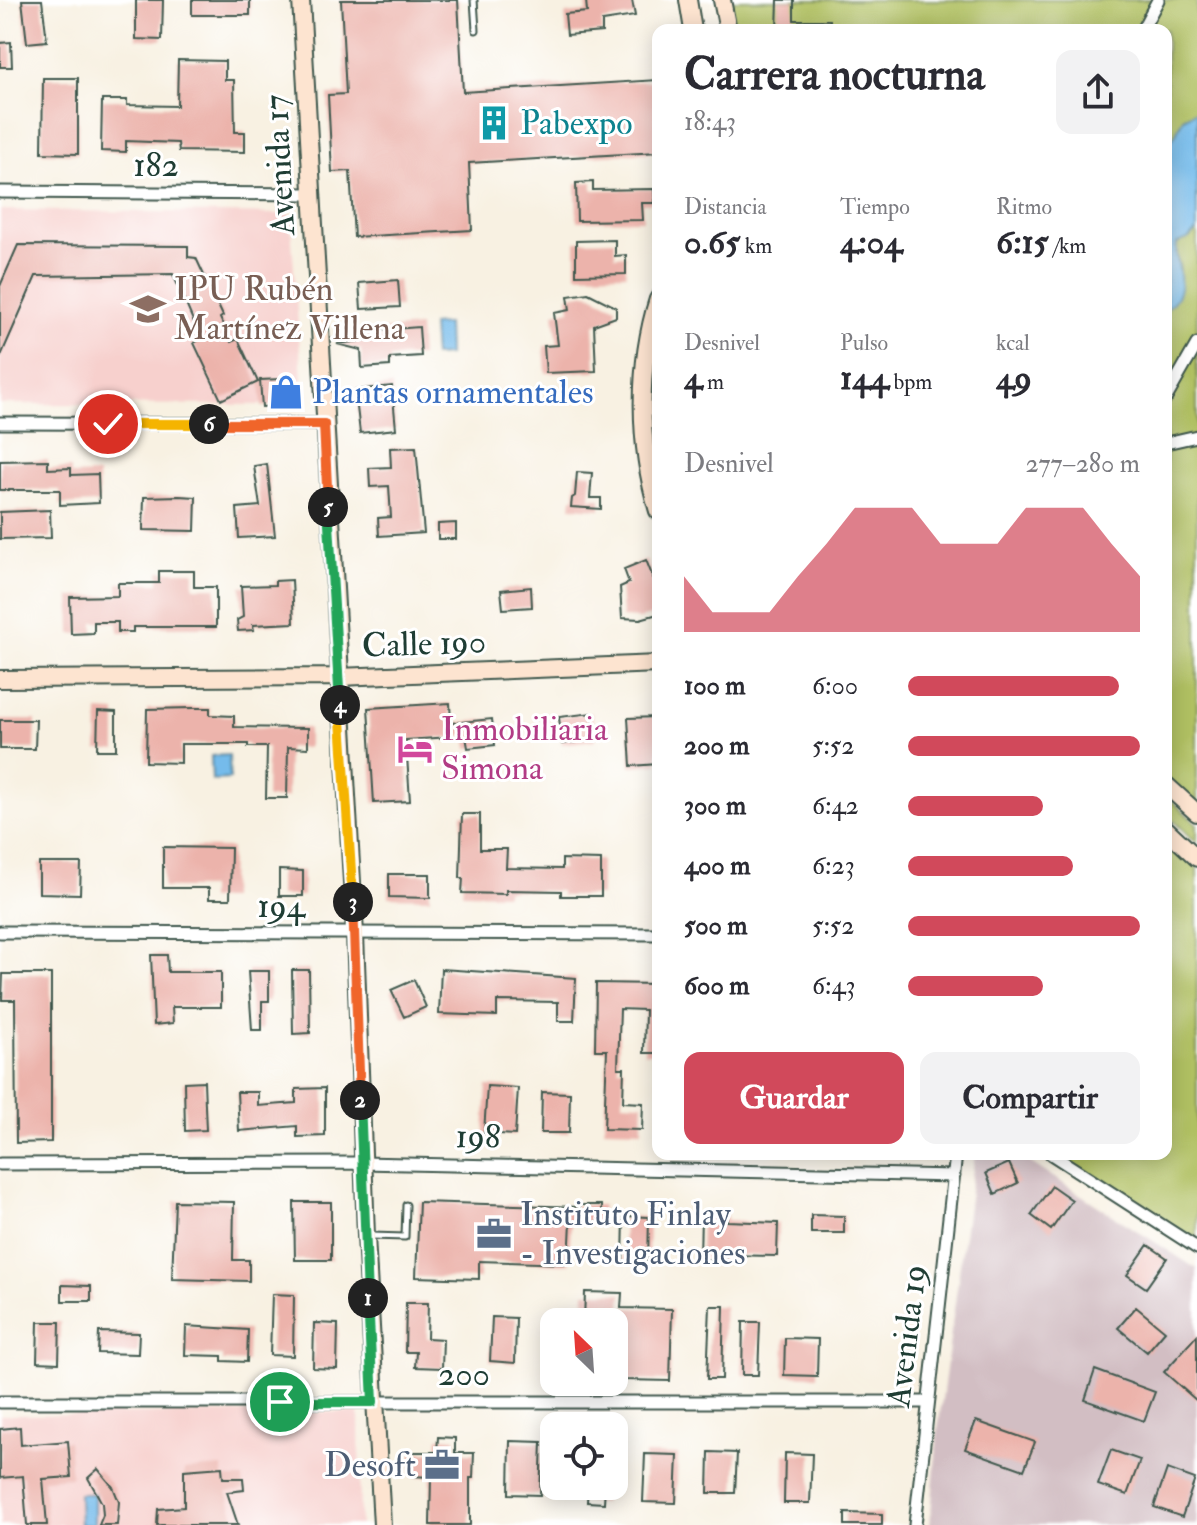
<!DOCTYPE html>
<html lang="es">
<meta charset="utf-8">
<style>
:root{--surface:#fff;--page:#f2f2f3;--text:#2b2b33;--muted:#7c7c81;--accent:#d1495b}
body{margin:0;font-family:"IM FELL Double Pica",serif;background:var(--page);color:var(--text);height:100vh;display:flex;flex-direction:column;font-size:30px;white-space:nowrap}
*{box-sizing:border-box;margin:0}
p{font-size:26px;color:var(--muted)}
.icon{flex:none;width:44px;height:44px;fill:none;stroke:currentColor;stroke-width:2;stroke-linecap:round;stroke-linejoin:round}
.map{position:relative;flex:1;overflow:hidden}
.panel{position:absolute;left:652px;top:24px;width:520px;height:1136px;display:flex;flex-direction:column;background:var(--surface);border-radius:16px;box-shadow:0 4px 20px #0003}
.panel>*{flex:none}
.needle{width:52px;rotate:335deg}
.controls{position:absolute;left:540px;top:1308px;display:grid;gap:16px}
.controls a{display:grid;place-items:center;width:88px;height:88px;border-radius:16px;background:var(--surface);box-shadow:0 4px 20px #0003;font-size:40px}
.pin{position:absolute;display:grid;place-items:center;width:68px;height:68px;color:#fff;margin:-34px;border:4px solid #fff;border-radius:50%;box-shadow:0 2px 8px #0007}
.km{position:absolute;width:40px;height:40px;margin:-20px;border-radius:50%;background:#222;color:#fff;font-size:22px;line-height:40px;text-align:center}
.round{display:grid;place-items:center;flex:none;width:84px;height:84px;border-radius:16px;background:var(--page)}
.headline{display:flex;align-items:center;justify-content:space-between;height:136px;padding:0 32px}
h1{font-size:44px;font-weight:700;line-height:60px}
.metrics{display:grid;grid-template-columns:repeat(3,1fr);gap:12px;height:136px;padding:8px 32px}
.metrics div{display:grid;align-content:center}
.metrics b{font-size:34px;font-weight:700}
.metrics small{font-size:22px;font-weight:400}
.metrics p{font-size:22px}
.chart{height:224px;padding:16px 32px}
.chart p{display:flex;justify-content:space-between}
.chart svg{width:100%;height:144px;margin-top:8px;fill:var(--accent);opacity:.7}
.button{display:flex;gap:16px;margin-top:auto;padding:16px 32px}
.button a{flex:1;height:92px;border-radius:16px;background:var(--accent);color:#fff;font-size:32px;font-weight:700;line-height:92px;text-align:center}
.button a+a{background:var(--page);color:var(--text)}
ul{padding:0 32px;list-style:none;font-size:26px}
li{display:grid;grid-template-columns:128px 96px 1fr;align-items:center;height:60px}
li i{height:20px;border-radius:10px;background:var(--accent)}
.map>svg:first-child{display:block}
.built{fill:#f7d0cd}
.industrial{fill:#d2bec3}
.green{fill:#b0c062;stroke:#687e4b;stroke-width:2}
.water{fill:#74bbeb;stroke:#4a7c90;stroke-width:2}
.building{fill:#ecb3ab}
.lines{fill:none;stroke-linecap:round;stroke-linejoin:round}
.lane-casing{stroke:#40584e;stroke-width:9}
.street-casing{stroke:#40584e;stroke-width:15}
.secondary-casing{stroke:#40584e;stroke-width:20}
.lane{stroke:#fff;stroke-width:5}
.street{stroke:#fff;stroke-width:11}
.secondary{stroke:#fde4d0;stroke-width:16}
.split-1-casing{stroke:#fff;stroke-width:16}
.split-2-casing{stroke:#fff;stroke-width:16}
.split-3-casing{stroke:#fff;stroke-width:16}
.split-4-casing{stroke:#fff;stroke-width:16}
.split-5-casing{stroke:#fff;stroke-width:16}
.split-6-casing{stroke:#fff;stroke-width:16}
.split-7-casing{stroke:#fff;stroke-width:16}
.split-1{stroke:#22a559;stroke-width:10}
.split-2{stroke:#22a559;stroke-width:10}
.split-3{stroke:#f0652b;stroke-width:10}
.split-4{stroke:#f5b400;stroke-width:10}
.split-5{stroke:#22a559;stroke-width:10}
.split-6{stroke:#f0652b;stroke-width:10}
.split-7{stroke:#f5b400;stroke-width:10}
.labels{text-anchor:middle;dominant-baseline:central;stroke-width:6;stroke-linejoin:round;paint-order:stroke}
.culture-label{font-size:34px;fill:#0d838f;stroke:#fff;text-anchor:start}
.street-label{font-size:34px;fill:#1f3d34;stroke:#fff}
.education-label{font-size:34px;fill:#785e54;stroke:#fff;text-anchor:start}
.shop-label{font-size:34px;fill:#366cbe;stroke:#fff;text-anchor:start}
.hotel-label{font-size:34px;fill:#b23c85;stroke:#fff;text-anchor:start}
.service-label{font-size:34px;fill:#4e5e75;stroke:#fff;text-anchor:start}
</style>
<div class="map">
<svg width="1197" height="1525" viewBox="0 0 1197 1525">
<rect width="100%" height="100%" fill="#fff"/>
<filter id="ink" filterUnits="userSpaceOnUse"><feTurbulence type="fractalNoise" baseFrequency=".0125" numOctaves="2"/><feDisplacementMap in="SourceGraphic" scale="16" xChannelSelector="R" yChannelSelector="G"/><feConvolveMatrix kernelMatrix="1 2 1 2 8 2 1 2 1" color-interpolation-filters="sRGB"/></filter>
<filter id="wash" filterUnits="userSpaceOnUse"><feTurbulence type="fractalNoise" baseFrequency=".006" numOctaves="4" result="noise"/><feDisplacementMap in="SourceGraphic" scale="32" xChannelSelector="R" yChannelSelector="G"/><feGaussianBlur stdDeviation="1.8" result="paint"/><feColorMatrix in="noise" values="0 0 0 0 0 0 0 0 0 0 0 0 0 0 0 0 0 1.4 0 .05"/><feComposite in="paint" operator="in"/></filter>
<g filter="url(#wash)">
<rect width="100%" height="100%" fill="#f8f1e2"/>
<path class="built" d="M0,210L290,214L304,405L0,404Z
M359,1412L360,1525H0V1415Z"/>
<path class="industrial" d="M975,1154H1017L1197,1269V1525H930L938,1429Z"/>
<path class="green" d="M722,0H1197V111L1183,118L1175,136L1166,144V30H728Z
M1197,230V813L1166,785V309C1174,302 1182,281 1180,271C1179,260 1175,254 1177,243L1188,239Z
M1166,795L1197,824V843L1166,814Z
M1166,829L1197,858V1248L1051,1154H1166Z"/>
<path class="water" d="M1197,111V230L1188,239L1177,243C1172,267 1194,287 1166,309V144L1175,136L1183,118Z
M447,324L448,355L434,356L432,325Z
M229,755L230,779L212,780L211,756Z
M79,1494H94V1525H80Z"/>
<g id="blocks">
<path class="building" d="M22,0H42L47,41L27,43Z
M136,0H163L162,40L136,39Z
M192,0H250V15H192Z
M341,0H458L463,92L658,80V152L469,163L472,230L354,237L350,171L332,172L328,95L346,94Z
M586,0H632L635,16L602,21V32L567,35L565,14L587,12Z
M778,0H794V20H830V30H777Z
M11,42L12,67H0V43Z
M178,60L225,61V80H234L235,132H245V152L179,151L178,143L126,141V152L101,151L102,100H127V105L177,106Z
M43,78H78V154L42,153Z
M593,182V190L654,189L655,203H642L643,220L577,221L576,183Z
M615,240V256L626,255V274L576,275V241Z
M18,245L188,246V257L196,258L223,316L220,318L231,342L238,339L258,382L221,400L194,343L201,339L173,274L36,276L0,358V286Z
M398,280L400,307L361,309L359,283Z
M588,293L616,307V317L594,325L596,371L546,373L544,346L558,345L554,313L570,310L568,296Z
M419,327L421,356L390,358V366L362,368L361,350L337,344L367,340V331Z
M281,379L282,387L292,386L293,399L274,400L273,406L262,407L260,380Z
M392,386L396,429L360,433L355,390Z
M416,447L424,533L379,536L378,518L391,517L389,486L370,487L369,468L391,467L390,448Z
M48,460V469L71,468V475L98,474L99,503L60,505V490H0V461Z
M267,464L275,536L239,538L237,508L260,506L254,466Z
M577,472L592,473L590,498H601V509L571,507L572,498L575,496Z
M179,496L196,497L195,531L143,530L144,497Z
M50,510L51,538L0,539V512Z
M456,523V539H438V524Z
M646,560L654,580L658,578V614L640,619L622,618L620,587L629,583L624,569Z
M159,571H194V587H216V627H133V632H118V622H94V633L71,634L70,597L118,596V583H159Z
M292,580L294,623L253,625L254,630L238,631L237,620L243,617L241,586L275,585V581Z
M531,587L532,607L503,609L501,590Z
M450,703L451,723L492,719L495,745L468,748L466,736L406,740L410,801L374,803L368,708Z
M193,708H210V715L234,716V727L308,728V748L288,747L287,798H266L267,747H248V744H181V763L146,762L147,709Z
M98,711L116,712V750H97Z
M592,713L595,740L562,744L559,717Z
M658,717V764L631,766L628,718Z
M0,720H36L35,749H0Z
M462,814H480V849H507L506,868L562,869V859L601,860V896H561V891L506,890V894L462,893L463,878H460Z
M163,847L231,848L230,899H209V888H163Z
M39,863H81L80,894L39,893Z
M279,870L303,871V896H279Z
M389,874H430V898L389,897Z
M151,955H167L168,972H221V1007H172L173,1023L154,1025Z
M441,969L576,978L574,1021H558V1002L497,1001V1016L439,1014Z
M292,970H309L310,1033L293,1034Z
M248,971H269V1001H262V1030H252Z
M3,974H51V1142L16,1143L15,1000H2Z
M414,980L426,1007L404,1017L391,990Z
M596,983L658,984V1053H644L645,1010L620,1009L618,1068H624L623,1102L643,1103L642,1130L604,1129L607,1050H595Z
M204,1081L206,1130L185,1131L184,1082Z
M487,1086L518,1088L515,1135L484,1133Z
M325,1088V1136L297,1137V1126L239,1131L237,1092H258V1106L296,1103V1089Z
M542,1092L570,1093L569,1133H541Z
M1009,1163L1018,1183L995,1194L986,1173Z
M1052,1186L1072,1200L1051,1230L1031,1215Z
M175,1201L234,1202L233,1260H249V1281L172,1279Z
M294,1202H331V1260H295Z
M419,1202L580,1207V1205H602V1222L571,1221L569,1264L479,1261V1279L416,1277Z
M701,1214L727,1215V1221L778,1223L777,1256L726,1255V1260L700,1259Z
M811,1215L844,1216V1233H811Z
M624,1216L649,1217L648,1262L623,1261Z
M1148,1245L1167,1258L1146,1288L1127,1275Z
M62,1285L91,1286V1301H62Z
M585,1292L622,1293L621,1308L672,1309L670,1381L625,1380V1376H614V1322H584Z
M272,1294L294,1295L293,1356L270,1355Z
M406,1303H428L427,1338L443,1339L442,1368L415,1367L416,1352H405Z
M710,1306H724L722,1379H707Z
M1136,1307L1165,1331L1147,1352L1118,1328Z
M492,1317L516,1318L515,1363L490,1361Z
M38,1322H60L59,1363L37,1362Z
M743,1322H760L758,1375H742Z
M314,1323L338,1324L337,1369L313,1368Z
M186,1326L248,1330L247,1362L222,1361V1356L185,1355Z
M99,1332L139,1333L138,1354L98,1353Z
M1197,1335V1401L1164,1372Z
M785,1338L818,1339L817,1376L784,1375Z
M1095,1370L1155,1392L1144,1421L1085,1400Z
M976,1421L1035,1442L1024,1470L965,1449Z
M20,1427L21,1445L68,1441L71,1477L43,1479L47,1525H27L23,1476L0,1478V1429Z
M438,1437L455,1438V1453H474L473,1478H470V1525H430L431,1477L411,1476L412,1452H437Z
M510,1441L542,1442L540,1495L509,1494Z
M1111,1450L1140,1460L1127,1495L1098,1485Z
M709,1452L737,1453L735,1493H708Z
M785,1453L812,1454L810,1503H784Z
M645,1454L678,1455L676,1503L643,1502Z
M222,1467L223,1478H243L244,1490L227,1492L238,1525H157L158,1509L184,1507V1470Z
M98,1469L113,1487L119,1502L117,1525H99L103,1515L102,1503L88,1478Z
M1167,1469L1195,1479L1182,1517L1154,1507Z
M588,1486H605L604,1503L587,1502Z
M845,1513L882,1514V1525H845Z"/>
</g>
</g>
<g filter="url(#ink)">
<use href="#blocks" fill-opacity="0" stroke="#40584e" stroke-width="2"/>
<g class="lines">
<g class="lane-casing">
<path id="lane" d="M474,0L476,30
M371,1236L405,1237L406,1205"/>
</g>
<g class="street-casing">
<path id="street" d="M1142,30L1158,0
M0,192L311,194
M1166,398L1197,344
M0,423L324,424
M1166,443L1197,436
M0,932L658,934
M1051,1154L1197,1248
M0,1164L362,1163L954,1176
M0,1402H927
M915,1525L956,1154"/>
</g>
<g class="secondary-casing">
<path id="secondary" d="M301,0L355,934L366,1236L382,1525
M688,0L693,30
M722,0L728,30
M658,299C637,365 638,445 658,511
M0,679L338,677L658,664
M1166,785L1197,813
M1166,829L1197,858"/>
</g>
<use href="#lane" class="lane"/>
<use href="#street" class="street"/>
<use href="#secondary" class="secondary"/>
</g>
</g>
<g class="lines" filter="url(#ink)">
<g class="split-1-casing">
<path id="split-1" d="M280,1402H373L368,1298"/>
</g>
<g class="split-2-casing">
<path id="split-2" d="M360,1100L368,1298"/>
</g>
<g class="split-3-casing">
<path id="split-3" d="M353,902L360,1100"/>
</g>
<g class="split-4-casing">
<path id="split-4" d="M340,705L353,902"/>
</g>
<g class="split-5-casing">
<path id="split-5" d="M328,507L340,705"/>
</g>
<g class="split-6-casing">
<path id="split-6" d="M209,424H324L328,507"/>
</g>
<g class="split-7-casing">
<path id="split-7" d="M108,424H209"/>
</g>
<use href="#split-1" class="split-1"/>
<use href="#split-2" class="split-2"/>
<use href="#split-3" class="split-3"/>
<use href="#split-4" class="split-4"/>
<use href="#split-5" class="split-5"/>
<use href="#split-6" class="split-6"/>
<use href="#split-7" class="split-7"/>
</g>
<defs>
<g id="building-bare" transform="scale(2.76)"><path d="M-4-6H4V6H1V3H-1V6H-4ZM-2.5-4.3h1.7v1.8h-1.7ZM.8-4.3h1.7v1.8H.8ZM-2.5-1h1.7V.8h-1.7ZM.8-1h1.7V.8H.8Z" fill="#0f9aa8" stroke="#fff" stroke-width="2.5" paint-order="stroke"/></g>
<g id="school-bare" transform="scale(2.76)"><path d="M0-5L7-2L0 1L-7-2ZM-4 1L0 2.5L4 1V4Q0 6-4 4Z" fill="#8d6e63" stroke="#fff" stroke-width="2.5" paint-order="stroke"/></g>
<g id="shop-bare" transform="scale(2.76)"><path d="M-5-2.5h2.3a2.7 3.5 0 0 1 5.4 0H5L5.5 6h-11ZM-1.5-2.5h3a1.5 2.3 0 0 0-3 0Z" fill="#3f7fe0" stroke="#fff" stroke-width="2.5" paint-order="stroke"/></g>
<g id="hotel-bare" transform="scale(2.76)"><path d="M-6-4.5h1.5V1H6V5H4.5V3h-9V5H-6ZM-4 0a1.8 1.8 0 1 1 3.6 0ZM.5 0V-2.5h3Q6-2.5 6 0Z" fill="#d1479c" stroke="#fff" stroke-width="2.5" paint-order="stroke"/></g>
<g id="office-bare" transform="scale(2.76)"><path d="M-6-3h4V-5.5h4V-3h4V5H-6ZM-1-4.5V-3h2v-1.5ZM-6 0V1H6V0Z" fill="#5c6f8a" stroke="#fff" stroke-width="2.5" paint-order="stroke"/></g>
</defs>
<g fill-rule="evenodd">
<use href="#building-bare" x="494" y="123"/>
<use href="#school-bare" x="148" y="309"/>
<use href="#shop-bare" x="286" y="392"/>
<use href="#hotel-bare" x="415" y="749"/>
<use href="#office-bare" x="494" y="1234"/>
<use href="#office-bare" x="442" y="1465"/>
</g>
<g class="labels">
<g class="culture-label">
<text x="520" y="123">Pabexpo</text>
</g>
<g class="street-label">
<text x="156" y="165">182</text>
<text transform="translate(280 165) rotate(-93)">Avenida 17</text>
<text transform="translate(424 644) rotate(-2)">Calle 190</text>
<text x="281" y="906">194</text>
<text transform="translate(478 1137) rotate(1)">198</text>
<text transform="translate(907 1336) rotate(-83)">Avenida 19</text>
<text x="464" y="1374">200</text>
</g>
<g class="education-label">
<text x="174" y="289">IPU Rubén<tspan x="174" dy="39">Martínez Villena</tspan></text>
</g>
<g class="shop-label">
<text x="312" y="392">Plantas ornamentales</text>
</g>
<g class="hotel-label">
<text x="441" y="729">Inmobiliaria<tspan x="441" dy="39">Simona</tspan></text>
</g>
<g class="service-label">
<text x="520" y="1214">Instituto Finlay<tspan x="520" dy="39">- Investigaciones</tspan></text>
<text x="416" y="1465" text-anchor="end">Desoft</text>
</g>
</g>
</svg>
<div class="controls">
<a><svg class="needle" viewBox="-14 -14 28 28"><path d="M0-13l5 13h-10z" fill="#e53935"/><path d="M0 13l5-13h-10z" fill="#7c7c81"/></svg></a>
<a><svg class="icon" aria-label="locate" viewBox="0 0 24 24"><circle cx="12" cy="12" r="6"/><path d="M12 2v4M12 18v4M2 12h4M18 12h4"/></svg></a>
</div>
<div class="pin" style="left:280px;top:1402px;background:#1e9e55"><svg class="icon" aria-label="arrive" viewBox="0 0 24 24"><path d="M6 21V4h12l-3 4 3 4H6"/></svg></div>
<div class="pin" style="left:108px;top:424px;background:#d93025"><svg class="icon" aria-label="check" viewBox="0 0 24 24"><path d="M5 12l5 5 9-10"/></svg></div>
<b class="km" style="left:368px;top:1298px">1</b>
<b class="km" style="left:360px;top:1100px">2</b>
<b class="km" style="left:353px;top:902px">3</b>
<b class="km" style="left:340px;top:705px">4</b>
<b class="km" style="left:328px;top:507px">5</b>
<b class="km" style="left:209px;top:424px">6</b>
<section class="panel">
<div class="headline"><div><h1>Carrera nocturna</h1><p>18:43</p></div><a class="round"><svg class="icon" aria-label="share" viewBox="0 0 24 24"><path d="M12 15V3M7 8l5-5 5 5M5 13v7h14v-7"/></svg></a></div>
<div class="metrics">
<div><p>Distancia</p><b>0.65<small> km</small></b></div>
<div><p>Tiempo</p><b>4:04</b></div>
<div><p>Ritmo</p><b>6:15<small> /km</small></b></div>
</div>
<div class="metrics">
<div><p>Desnivel</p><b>4<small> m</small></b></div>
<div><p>Pulso</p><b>144<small> bpm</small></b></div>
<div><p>kcal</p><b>49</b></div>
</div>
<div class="chart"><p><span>Desnivel</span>277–280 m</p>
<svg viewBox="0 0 160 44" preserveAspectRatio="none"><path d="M0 44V27L10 38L20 38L30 38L40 27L50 17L60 6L70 6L80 6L90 17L100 17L110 17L120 6L130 6L140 6L150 17L160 27V44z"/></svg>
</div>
<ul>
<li><b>100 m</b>6:00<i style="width:91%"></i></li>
<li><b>200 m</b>5:52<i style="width:100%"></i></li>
<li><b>300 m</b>6:42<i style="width:58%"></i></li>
<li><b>400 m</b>6:23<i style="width:71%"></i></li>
<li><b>500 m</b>5:52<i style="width:100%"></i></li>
<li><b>600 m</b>6:43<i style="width:58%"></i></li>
</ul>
<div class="button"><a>Guardar</a><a>Compartir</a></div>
</section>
</div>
